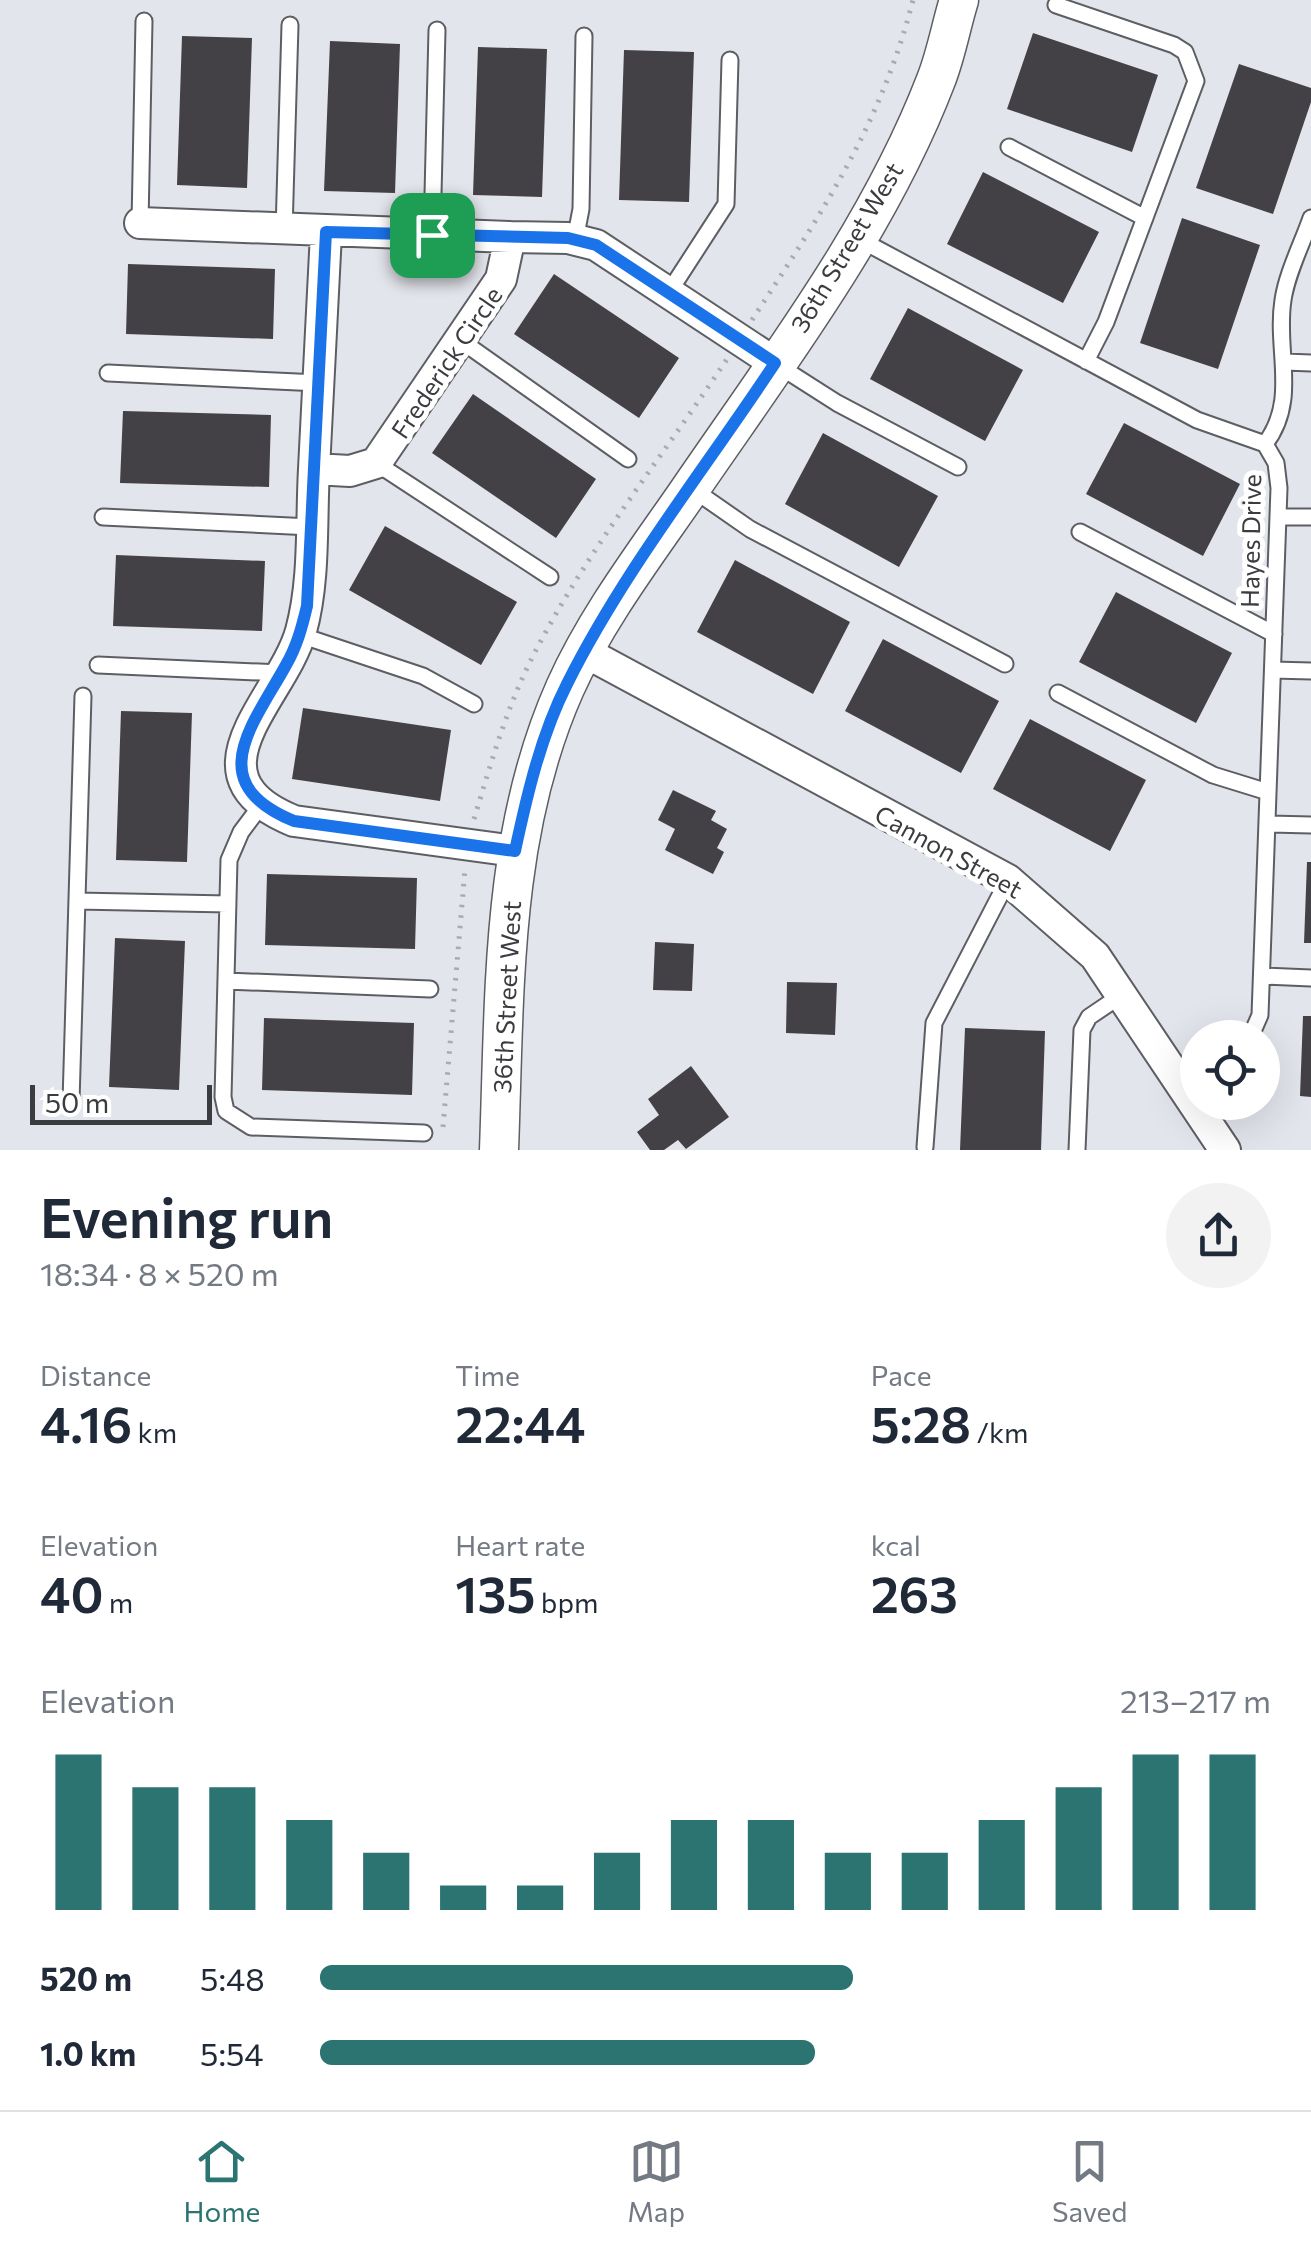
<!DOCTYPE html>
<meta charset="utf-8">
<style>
:root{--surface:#fff;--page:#f2f2f3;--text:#1f2937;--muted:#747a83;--line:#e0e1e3;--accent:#2b7471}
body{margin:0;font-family:Commissioner,sans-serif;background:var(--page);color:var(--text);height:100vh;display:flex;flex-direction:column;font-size:38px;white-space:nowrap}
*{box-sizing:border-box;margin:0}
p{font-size:32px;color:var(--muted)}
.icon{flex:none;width:55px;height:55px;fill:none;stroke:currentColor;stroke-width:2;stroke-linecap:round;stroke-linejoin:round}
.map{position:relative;height:1150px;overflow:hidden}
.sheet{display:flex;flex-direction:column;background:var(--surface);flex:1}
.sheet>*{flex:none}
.fabs{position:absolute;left:1180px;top:1020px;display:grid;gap:20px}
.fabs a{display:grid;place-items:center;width:100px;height:100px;border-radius:50%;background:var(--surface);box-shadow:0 10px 40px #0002;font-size:50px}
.scale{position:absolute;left:30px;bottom:25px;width:182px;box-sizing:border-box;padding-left:10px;border:5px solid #3b3c3f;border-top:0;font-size:28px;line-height:35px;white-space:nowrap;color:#3b3c3f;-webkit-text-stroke:8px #fff;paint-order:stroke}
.pin{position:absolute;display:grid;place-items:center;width:85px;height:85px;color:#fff;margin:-42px;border-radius:20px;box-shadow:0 5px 15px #0006}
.round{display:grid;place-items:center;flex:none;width:105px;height:105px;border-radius:52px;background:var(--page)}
.summary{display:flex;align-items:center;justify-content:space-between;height:170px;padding:0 40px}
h1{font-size:55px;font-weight:600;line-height:75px}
.stats{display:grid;grid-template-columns:repeat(3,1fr);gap:15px;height:170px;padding:10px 40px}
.stats div{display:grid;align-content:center}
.stats b{font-size:50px;font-weight:600}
.stats small{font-size:28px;font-weight:400}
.stats p{font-size:28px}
.chart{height:280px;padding:20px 40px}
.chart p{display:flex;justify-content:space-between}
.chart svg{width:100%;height:180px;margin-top:10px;stroke:var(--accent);stroke-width:6}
ul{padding:0 40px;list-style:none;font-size:32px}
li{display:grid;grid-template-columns:160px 120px 1fr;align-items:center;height:75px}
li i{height:25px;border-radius:12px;background:var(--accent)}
.dock{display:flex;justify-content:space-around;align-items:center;height:140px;border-top:2px solid var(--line);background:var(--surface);font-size:28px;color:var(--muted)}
.dock a{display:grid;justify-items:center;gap:5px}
.dock .current{color:var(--accent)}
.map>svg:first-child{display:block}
.building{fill:#444146}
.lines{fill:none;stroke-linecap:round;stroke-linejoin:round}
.service-casing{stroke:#5c5e63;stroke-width:19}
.minor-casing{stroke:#5c5e63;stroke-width:34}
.tertiary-casing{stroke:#5c5e63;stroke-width:41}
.path{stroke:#aaabb1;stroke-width:5;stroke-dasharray:2.5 8;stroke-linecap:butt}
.service{stroke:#fff;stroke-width:15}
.minor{stroke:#fff;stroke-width:30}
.tertiary{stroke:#fff;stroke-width:38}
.route-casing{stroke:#fff;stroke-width:20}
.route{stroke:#1a73e8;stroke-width:12}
.labels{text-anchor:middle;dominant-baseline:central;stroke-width:10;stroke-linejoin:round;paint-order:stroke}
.street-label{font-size:25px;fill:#3b3c3f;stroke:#fff}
</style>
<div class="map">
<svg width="1311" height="1150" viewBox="0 0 1311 1150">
<rect width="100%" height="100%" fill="#e3e5ec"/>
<path class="building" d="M1033,33L1158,75L1132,152L1007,109Z
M182,36L252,38L247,188L177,185Z
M330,41L400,44L395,193L324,191Z
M478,47L547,49L542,197L473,195Z
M624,50L694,52L689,202L619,200Z
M1239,64L1311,88V102L1273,214L1196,188Z
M983,172L1099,232L1063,303L947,244Z
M1182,218L1260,245L1218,369L1140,343Z
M128,264L275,269L273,339L126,334Z
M554,274L679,358L639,418L514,334Z
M908,308L1023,370L985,441L870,379Z
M473,394L596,479L556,538L432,453Z
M123,411L271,415L269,487L120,483Z
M1124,423L1240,484L1203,556L1086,494Z
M823,433L938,496L899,567L785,504Z
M385,526L517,602L481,665L349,590Z
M116,555L265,561L262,631L113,626Z
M735,560L850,622L813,694L697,632Z
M1116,592L1232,653L1196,723L1079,662Z
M883,639L999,701L961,773L845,711Z
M303,708L451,730L440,801L292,779Z
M121,711L192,713L187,862L116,860Z
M1030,719L1146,780L1110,851L993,789Z
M673,790L716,811L711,820L727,829L717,848L724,852L713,874L665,850L675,829L658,820Z
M1307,862H1311V943H1304Z
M267,874L417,878L415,949L265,945Z
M115,938L185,941L179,1090L109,1087Z
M655,942L694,944L692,991L653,990Z
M787,982L837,983L835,1035L786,1033Z
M1303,1016H1311V1097L1300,1096Z
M264,1018L414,1023L412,1095L262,1090Z
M965,1028L1045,1031L1041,1150H960Z
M691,1066L729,1117L686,1149L678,1140L664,1150H650L637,1132L659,1115L648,1099Z"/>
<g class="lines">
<g class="service-casing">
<path id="service" d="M1056,5L1174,45L1185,52L1196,81L1106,322L1086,361
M1009,147L1145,218
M140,223L144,21
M284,231L290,25
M432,235L437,30
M857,238L1197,420L1265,444L1276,463L1279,488L1260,1015L1250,1038
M575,240L581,209L584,36
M669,292L726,204L730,60
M460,340L628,459
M1285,362L1311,363
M779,366L837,403L958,467
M108,373L319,383
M1265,444C1299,400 1275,350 1283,300C1287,273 1302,244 1311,218
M376,463L550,577
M691,488L750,529L1005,664
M103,517L311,527
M1278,517H1311
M1080,532L1274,634
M300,635L423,676L474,704
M98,665L281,673
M1273,670L1311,671
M1058,693L1213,775L1268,792
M262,804L241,832L229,860L223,1097L226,1111L251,1127L424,1133
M1267,824L1311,825
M77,901L228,904
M1262,976L1311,978
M226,981L430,989
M71,1102L83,696
M925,1147L934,1023L1008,880
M1077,1150L1082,1030L1089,1017L1123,994"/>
</g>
<g class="minor-casing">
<path id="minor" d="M140,223L510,237
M314,469L326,233
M585,652L1008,880L1095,956L1225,1150
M515,851L294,821C180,775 282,699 301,631C315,580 311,521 314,469L350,471L376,463L501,279L510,237L568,238L596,245L775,363"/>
</g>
<g class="tertiary-casing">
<path id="tertiary" d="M499,1150C505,993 500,834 565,688C596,619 643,557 686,495C776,363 878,231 936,80C946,55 951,26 959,0"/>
</g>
<path class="path" d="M752,320C821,214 881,125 913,0
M474,819C491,763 507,706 534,654C588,549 663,456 727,359
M443,1127L465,869"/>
<use href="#service" class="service"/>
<use href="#minor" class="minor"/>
<use href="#tertiary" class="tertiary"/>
</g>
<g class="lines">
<g class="route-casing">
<path id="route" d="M326,232L568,238L596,245L775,363C705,469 624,570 567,684C541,735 527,795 515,851L294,821C201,783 253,725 286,665C297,646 302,627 307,606Z"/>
</g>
<use href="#route" class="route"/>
</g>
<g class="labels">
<g class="street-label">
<text transform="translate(846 247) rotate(-59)">36th Street West</text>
<text transform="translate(446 362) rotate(-56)">Frederick Circle</text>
<text transform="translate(1250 541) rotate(-89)">Hayes Drive</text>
<text transform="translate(949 851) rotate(29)">Cannon Street</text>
<text transform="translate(506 997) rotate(-87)">36th Street West</text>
</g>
</g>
</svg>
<div class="fabs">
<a><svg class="icon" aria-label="locate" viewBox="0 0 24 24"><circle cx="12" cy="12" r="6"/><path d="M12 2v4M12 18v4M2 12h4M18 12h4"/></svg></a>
</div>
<div class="scale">50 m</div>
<div class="pin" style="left:432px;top:235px;background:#1e9e55"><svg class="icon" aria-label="arrive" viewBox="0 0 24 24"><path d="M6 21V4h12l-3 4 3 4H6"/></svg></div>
</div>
<section class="sheet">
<div class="summary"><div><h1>Evening run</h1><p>18:34 · 8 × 520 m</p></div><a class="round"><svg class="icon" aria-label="share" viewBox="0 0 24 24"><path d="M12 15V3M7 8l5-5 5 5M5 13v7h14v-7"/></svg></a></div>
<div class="stats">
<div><p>Distance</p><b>4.16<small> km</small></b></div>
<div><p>Time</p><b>22:44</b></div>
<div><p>Pace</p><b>5:28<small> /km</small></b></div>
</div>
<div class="stats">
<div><p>Elevation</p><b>40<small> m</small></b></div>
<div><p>Heart rate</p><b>135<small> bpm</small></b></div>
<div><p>kcal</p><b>263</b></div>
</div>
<div class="chart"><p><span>Elevation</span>213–217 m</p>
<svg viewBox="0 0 160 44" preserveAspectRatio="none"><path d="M5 44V6M15 44V14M25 44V14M35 44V22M45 44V30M55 44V38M65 44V38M75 44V30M85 44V22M95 44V22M105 44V30M115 44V30M125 44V22M135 44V14M145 44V6M155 44V6"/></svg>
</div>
<ul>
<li><b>520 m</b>5:48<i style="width:56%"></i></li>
<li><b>1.0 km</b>5:54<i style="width:52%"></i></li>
</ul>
</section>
<nav class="dock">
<a class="current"><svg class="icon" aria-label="home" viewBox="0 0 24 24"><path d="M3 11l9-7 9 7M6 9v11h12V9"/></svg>Home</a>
<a><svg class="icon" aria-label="map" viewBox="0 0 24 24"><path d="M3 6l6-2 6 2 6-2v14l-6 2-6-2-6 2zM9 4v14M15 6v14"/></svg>Map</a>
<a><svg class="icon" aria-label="saved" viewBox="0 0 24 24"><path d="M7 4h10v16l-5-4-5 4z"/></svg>Saved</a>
</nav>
